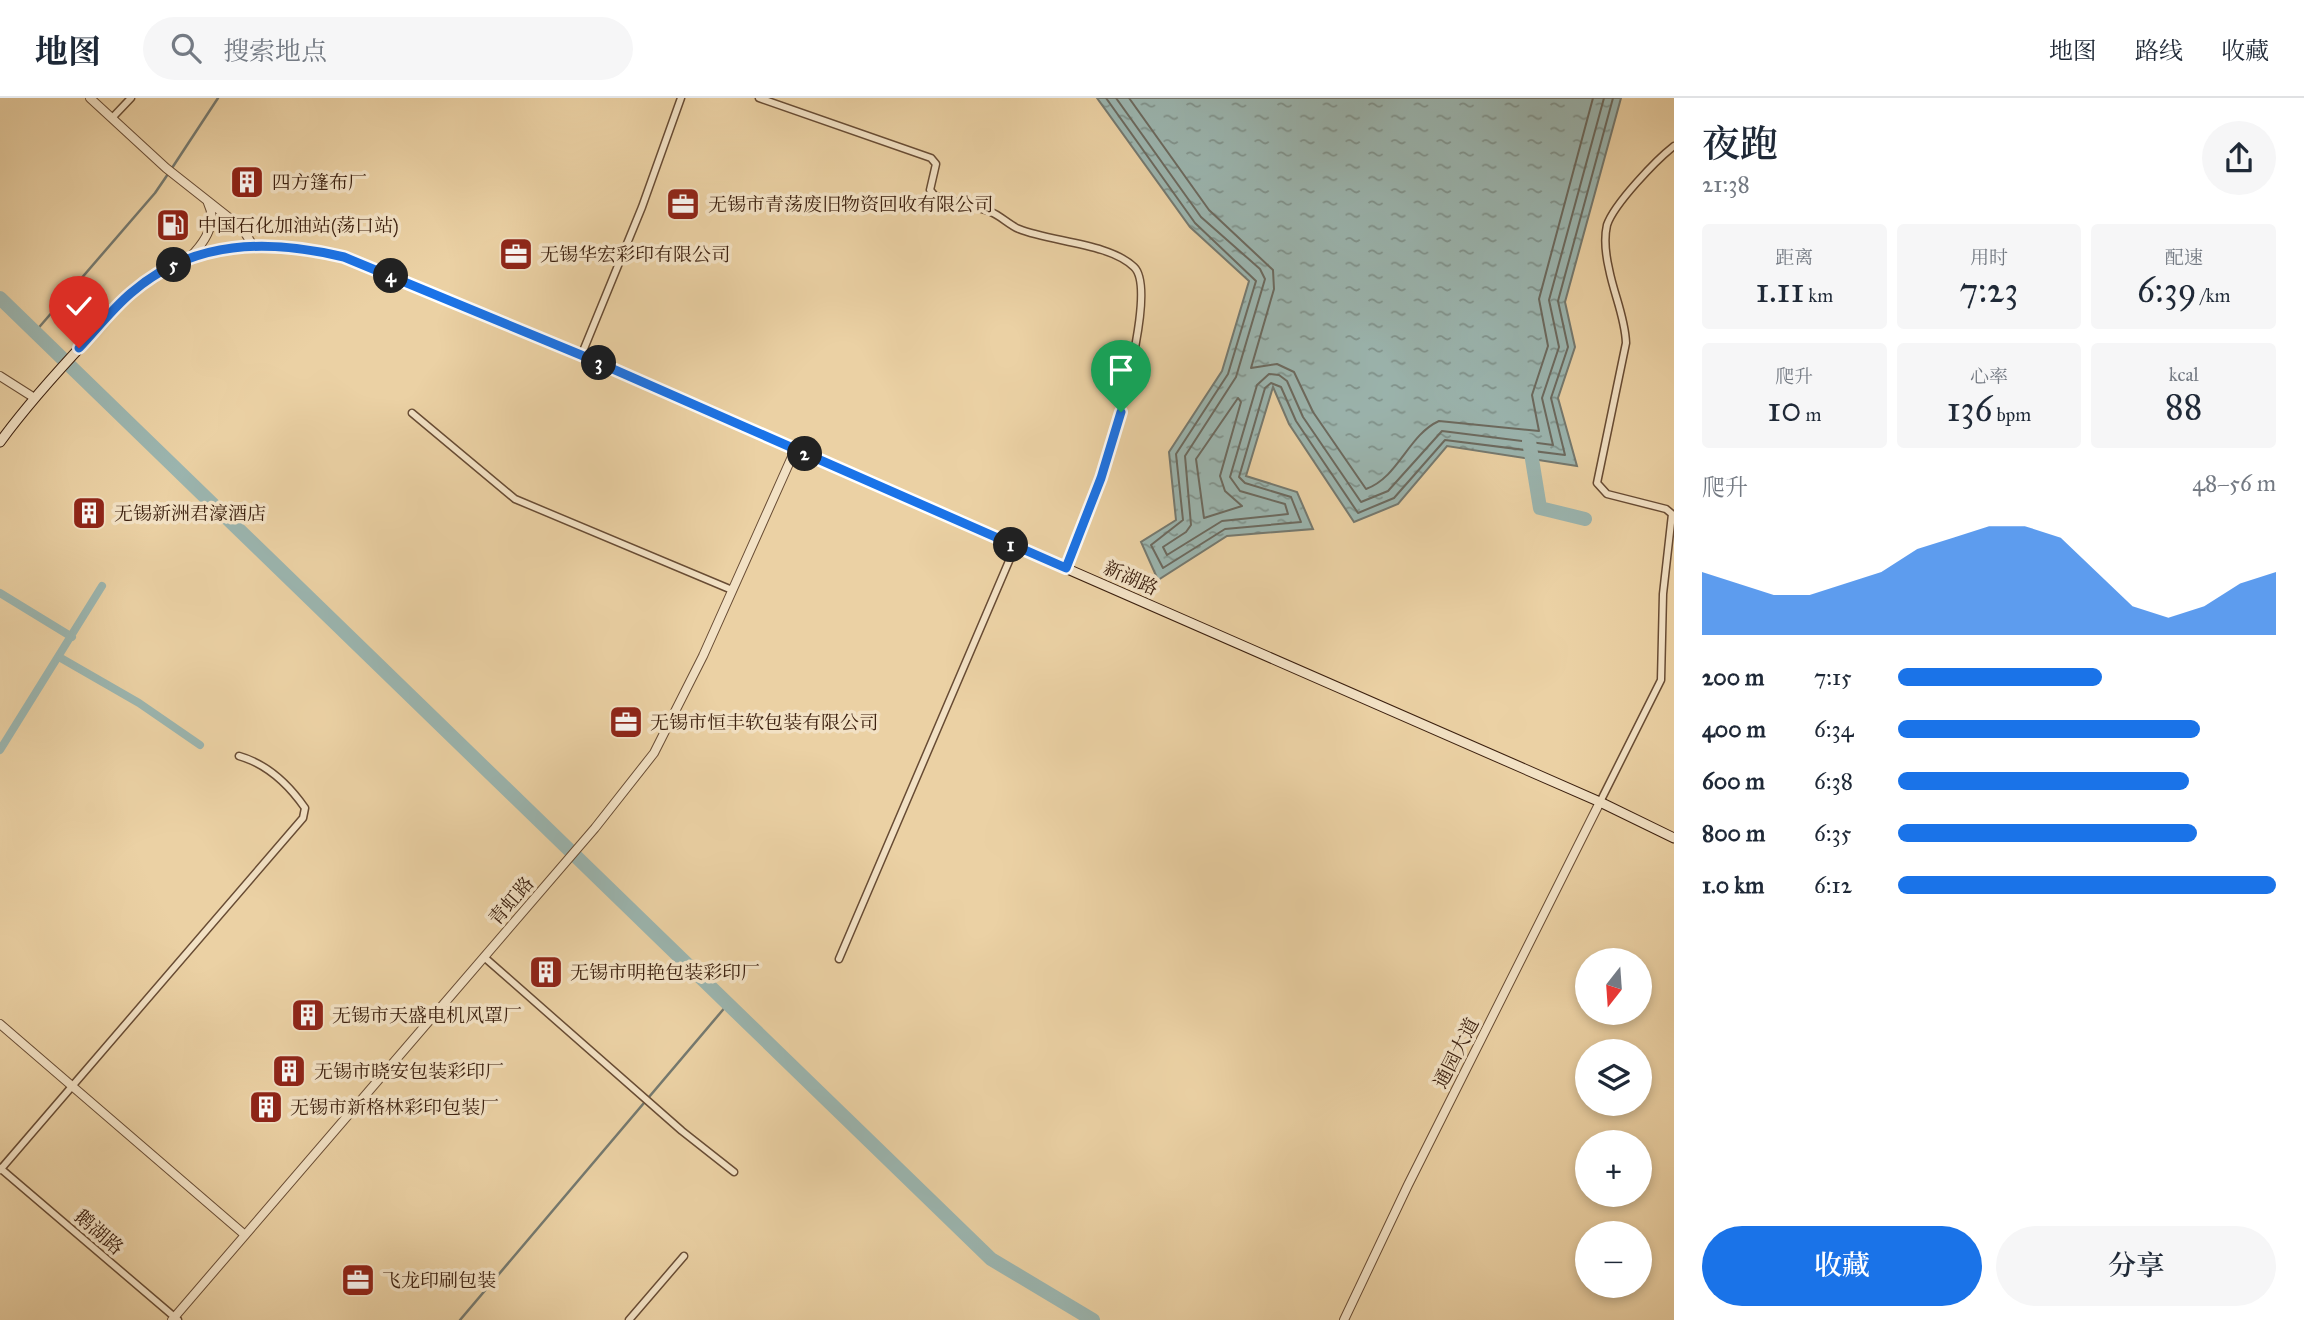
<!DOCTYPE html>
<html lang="zh">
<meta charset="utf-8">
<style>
:root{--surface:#fff;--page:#f6f6f7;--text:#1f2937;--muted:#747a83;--line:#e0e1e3;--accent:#1a73e8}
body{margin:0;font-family:"IM FELL Great Primer","Noto Serif SC",serif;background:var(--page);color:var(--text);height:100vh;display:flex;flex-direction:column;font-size:26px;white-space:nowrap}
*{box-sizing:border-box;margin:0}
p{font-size:23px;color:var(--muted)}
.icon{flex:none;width:38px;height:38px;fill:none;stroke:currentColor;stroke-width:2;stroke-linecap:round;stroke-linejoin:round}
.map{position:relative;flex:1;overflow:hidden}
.sheet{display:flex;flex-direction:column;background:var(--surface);width:630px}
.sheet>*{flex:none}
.needle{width:46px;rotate:197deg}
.tools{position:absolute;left:1575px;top:850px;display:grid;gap:14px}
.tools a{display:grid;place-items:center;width:77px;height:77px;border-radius:50%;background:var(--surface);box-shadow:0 4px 10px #0003;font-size:35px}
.pin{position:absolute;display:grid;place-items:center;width:60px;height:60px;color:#fff;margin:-72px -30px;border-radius:50% 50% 50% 0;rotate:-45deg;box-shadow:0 0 7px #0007}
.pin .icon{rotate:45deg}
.km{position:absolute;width:35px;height:35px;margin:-18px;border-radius:50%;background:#222;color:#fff;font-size:19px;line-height:35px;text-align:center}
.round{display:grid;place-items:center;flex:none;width:74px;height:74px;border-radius:37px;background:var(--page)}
.head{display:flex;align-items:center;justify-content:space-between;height:119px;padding:0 28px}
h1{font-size:38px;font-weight:600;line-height:52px}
.stats{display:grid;grid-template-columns:repeat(3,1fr);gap:10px;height:119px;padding:7px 28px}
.stats div{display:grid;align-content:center;border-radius:7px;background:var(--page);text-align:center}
.stats b{font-size:35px;font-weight:600}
.stats small{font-size:19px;font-weight:400}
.stats p{font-size:19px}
.chart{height:196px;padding:14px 28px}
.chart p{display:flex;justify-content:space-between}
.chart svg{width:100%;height:126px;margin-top:7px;fill:var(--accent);opacity:.7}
.button{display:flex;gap:14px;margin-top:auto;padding:14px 28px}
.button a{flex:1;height:80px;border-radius:42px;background:var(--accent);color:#fff;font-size:28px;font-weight:600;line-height:80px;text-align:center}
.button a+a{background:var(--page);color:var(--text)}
ul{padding:0 28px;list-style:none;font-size:23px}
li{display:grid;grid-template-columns:112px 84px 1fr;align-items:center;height:52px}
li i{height:18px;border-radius:9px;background:var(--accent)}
header{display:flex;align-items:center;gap:42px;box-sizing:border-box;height:98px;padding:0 35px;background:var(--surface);border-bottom:2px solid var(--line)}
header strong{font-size:33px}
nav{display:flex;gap:38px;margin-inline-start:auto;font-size:24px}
.search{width:490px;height:63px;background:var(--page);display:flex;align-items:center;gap:18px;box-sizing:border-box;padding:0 24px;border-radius:38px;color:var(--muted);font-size:26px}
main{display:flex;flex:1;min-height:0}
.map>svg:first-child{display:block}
.water{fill:url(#water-ripples);stroke:#75796f;stroke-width:2}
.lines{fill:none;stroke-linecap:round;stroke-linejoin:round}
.shore{stroke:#6c6a5f;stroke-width:2}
.stream{stroke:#75796f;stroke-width:2.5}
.canal{stroke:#9bb5af;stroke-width:8}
.river{stroke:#9bb5af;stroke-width:14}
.minor-casing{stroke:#684c34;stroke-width:9}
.tertiary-casing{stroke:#684c34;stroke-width:10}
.secondary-casing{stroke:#3c200f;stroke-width:11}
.minor{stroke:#f2e1c4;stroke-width:6}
.tertiary{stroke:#f2e1c4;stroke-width:8}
.secondary{stroke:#f2e1c4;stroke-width:9}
.route-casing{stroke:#fff;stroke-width:14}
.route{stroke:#1a73e8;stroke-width:9}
.labels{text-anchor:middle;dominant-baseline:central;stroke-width:7;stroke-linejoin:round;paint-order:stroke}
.poi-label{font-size:19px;fill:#3c200f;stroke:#f2e1c4;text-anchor:start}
.street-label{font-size:19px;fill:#3c200f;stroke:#f2e1c4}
</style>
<header>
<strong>地图</strong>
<div class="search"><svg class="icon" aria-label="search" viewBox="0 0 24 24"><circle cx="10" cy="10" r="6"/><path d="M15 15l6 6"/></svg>搜索地点</div>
<nav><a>地图</a><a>路线</a><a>收藏</a></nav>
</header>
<main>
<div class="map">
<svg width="1674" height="1222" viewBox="0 0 1674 1222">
<defs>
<pattern id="water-ripples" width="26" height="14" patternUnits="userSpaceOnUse" patternTransform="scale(1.75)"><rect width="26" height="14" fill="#9bb5af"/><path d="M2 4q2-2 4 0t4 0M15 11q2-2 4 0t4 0" fill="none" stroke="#80938d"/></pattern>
</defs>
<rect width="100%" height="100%" fill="#ebd1a4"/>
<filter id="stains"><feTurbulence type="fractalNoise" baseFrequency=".00286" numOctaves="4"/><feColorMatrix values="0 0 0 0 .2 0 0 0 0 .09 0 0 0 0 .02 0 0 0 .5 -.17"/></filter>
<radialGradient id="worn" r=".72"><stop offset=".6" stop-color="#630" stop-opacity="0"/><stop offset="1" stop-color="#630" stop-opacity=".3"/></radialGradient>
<path class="water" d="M1097,0H1621L1565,204L1575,249L1558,300L1577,368L1447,348L1398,406L1354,424L1289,326L1273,289L1246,378L1297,394L1313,431L1227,438L1158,482L1141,444L1176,422L1169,354L1222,273L1249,183L1190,129Z"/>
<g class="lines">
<path class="shore" d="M1106,0L1195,125L1256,183L1228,276L1176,356L1183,422L1151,447L1163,470L1225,431L1301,424L1291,399L1245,385L1239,379L1265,290L1271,285L1281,289L1296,323L1358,415L1394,400L1445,342L1565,357L1551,300L1568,249L1558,203L1613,0
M1116,0L1201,119L1260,171L1265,181L1236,279L1185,358L1191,427L1186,434L1163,449L1167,457L1222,423L1288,416L1285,406L1240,393L1230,379L1257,287L1269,276L1279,277L1287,283L1303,319L1361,404L1388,393L1442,333L1553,347L1542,300L1559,249L1549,202L1604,0
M1129,0L1209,112L1273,172L1274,191L1251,270L1277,266L1294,274L1313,314L1366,391C1399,379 1408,337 1439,323L1539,333L1532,297L1548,248L1539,201L1593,0
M1238,300L1241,304L1220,378L1225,393L1242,408L1204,420L1196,361Z"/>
<path class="stream" d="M172,70L218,0
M35,234L155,95L168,76
M460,1222L727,907"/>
<path class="canal" d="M0,495L72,539
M59,559L139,605L200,647
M0,652L102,488"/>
<path class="river" d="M0,200L991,1161L1093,1222
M1529,343L1540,410L1585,421"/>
<g class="minor-casing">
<path id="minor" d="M759,0L931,60L936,66L930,92L935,98C954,103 973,108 991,114C1001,118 1009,127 1019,131C1051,144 1109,145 1134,169C1165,198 1086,431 1065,470
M112,20L131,0
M581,258L642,109L681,0
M412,315L515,401L732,492
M1600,704L1661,582L1663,496L1672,416L1666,411L1607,396L1597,385L1626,245C1625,219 1614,197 1609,171C1606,158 1604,140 1607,127C1614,106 1656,62 1674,48
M484,859L682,1033L734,1074
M839,861L1015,449
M0,1070L178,1222
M0,1072L303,720L305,710C289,687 267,666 239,658
M629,1222L684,1158"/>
</g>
<g class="tertiary-casing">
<path id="tertiary" d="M90,0L166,70L242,130L252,146
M190,159C204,145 218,125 208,105
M0,278L33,299
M0,926L245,1137
M172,1222L595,730L654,655L703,558L795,352
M1344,1222L1408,1087L1600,704"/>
</g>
<g class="secondary-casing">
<path id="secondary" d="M0,344C27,307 56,275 87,242C101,226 115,208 131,195C196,140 267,141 344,159L581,258L1600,704L1674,740"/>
</g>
<use href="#minor" class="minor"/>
<use href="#tertiary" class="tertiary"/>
<use href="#secondary" class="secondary"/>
</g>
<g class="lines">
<g class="route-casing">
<path id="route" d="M79,250C96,232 112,211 131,195C193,141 269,141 344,159L581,257L1066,470L1101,380L1121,314"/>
</g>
<use href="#route" class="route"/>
</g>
<defs>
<g id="building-square" transform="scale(1.75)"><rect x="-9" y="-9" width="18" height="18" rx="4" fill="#8f2418" stroke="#f2e1c4"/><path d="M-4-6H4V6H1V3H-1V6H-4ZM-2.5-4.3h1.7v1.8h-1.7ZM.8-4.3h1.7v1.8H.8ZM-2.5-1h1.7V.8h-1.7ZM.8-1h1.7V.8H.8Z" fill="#fff"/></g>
<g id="office-square" transform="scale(1.75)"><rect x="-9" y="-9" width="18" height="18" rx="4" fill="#8f2418" stroke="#f2e1c4"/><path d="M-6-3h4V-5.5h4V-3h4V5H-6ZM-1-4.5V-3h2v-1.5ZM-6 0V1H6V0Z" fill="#fff"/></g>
<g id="fuel-square" transform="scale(1.75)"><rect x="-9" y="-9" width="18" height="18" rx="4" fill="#8f2418" stroke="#f2e1c4"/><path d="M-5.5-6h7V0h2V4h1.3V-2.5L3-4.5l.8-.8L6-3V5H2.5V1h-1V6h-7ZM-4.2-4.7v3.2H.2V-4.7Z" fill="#fff"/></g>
</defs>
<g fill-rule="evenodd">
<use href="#building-square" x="247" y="84"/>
<use href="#office-square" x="683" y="106"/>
<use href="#fuel-square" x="173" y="127"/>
<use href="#office-square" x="516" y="156"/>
<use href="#building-square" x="89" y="415"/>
<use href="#office-square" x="626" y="624"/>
<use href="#building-square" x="546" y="874"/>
<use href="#building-square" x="308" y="917"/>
<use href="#building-square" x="289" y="973"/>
<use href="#building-square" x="266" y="1009"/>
<use href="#office-square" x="358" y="1182"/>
</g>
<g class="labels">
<g class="poi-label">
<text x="272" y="84">四方篷布厂</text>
<text x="708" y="106">无锡市青荡废旧物资回收有限公司</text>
<text x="198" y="127">中国石化加油站(荡口站)</text>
<text x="540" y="156">无锡华宏彩印有限公司</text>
<text x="114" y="415">无锡新洲君濠酒店</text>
<text x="650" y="624">无锡市恒丰软包装有限公司</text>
<text x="570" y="874">无锡市明艳包装彩印厂</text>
<text x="332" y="917">无锡市天盛电机风罩厂</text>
<text x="314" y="973">无锡市晓安包装彩印厂</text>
<text x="290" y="1009">无锡市新格林彩印包装厂</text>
<text x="382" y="1182">飞龙印刷包装</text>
</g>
<g class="street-label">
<text transform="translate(1131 480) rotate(24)">新湖路</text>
<text transform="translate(511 803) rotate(-49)">青虹路</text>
<text transform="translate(1456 955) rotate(-63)">通园大道</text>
<text transform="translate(99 1134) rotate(41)">鹅湖路</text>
</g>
</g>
<rect width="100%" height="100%" filter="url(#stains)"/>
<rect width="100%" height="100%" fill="url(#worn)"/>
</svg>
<div class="tools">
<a><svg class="needle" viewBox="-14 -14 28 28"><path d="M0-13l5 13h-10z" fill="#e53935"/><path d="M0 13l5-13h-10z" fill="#747a83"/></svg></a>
<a><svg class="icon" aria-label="layers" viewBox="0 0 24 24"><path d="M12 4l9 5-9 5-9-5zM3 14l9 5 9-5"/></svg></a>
<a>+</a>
<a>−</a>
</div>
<div class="pin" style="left:1121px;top:314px;background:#1e9e55"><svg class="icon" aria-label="arrive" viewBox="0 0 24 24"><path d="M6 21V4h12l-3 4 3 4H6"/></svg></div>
<div class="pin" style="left:79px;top:250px;background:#d93025"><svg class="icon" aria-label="check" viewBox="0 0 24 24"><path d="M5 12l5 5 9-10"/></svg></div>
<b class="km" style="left:1011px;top:447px">1</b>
<b class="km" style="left:805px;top:356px">2</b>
<b class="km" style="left:599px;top:265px">3</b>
<b class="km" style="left:391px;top:178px">4</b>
<b class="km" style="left:174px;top:167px">5</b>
</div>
<section class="sheet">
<div class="head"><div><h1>夜跑</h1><p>21:38</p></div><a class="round"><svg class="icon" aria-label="share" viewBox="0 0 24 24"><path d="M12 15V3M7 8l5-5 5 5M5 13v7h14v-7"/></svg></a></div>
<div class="stats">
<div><p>距离</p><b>1.11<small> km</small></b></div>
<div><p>用时</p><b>7:23</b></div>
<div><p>配速</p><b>6:39<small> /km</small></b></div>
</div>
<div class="stats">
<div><p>爬升</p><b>10<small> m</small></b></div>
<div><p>心率</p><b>136<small> bpm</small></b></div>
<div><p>kcal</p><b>88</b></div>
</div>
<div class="chart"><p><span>爬升</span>48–56 m</p>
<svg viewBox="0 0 160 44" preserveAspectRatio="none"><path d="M0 44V22L10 26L20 30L30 30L40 26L50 22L60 14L70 10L80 6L90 6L100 10L110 22L120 34L130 38L140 34L150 26L160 22V44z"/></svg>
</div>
<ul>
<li><b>200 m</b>7:15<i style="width:54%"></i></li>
<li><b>400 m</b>6:34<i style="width:80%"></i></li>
<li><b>600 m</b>6:38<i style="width:77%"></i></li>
<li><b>800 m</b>6:35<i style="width:79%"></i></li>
<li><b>1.0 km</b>6:12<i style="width:100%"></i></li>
</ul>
<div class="button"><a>收藏</a><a>分享</a></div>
</section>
</main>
